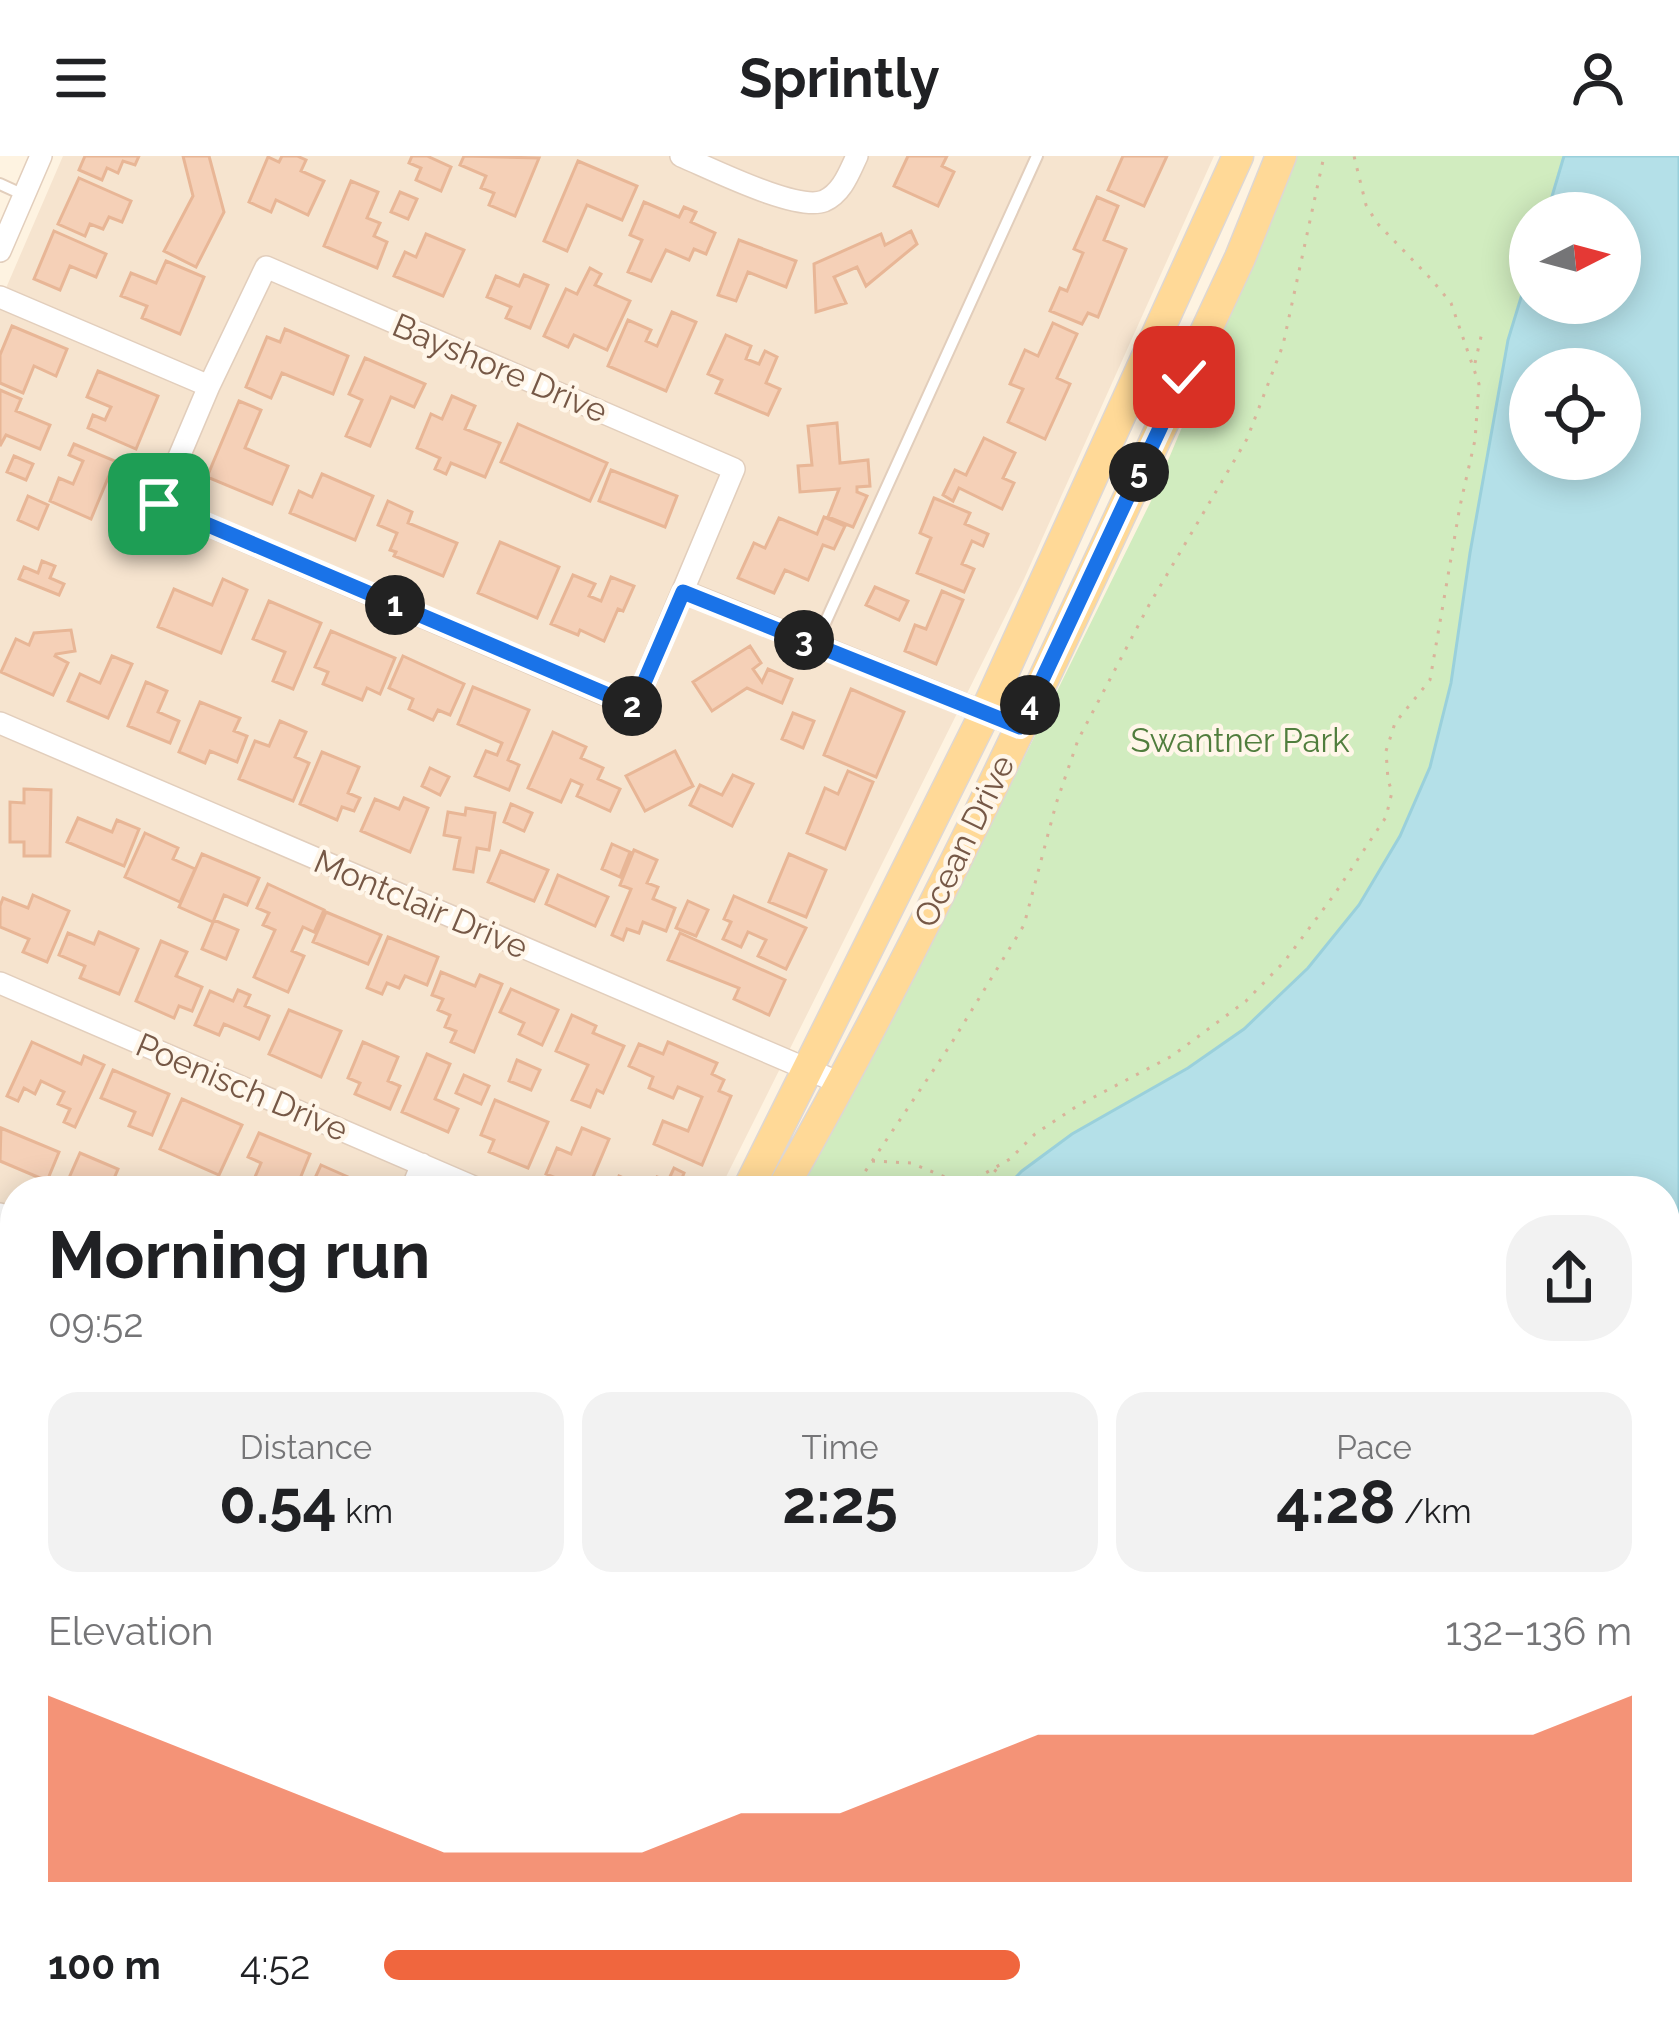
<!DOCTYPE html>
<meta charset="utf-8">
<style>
:root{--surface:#fff;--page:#f2f2f2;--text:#202124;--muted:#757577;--accent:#f0663e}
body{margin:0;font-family:Raleway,sans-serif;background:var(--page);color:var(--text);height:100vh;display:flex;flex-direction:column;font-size:45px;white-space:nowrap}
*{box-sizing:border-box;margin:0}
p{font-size:39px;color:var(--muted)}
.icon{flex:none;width:66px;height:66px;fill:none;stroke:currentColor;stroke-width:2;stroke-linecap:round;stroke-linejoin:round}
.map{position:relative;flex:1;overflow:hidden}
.details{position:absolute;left:0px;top:1020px;width:1680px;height:861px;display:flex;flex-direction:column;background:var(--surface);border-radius:48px 48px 0 0;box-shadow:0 6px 30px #0003}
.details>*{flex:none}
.needle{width:78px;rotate:84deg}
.fabs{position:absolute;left:1509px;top:36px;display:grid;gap:24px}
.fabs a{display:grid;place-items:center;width:132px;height:132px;border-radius:50%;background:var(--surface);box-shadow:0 6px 30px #0003;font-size:60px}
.pin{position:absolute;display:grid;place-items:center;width:102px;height:102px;color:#fff;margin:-51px;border-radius:24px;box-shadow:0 6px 18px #0006}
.km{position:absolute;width:60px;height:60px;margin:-30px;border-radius:50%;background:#222;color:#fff;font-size:33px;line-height:60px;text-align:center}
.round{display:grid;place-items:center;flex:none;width:126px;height:126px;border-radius:48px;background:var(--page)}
.overview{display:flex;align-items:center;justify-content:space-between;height:204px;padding:0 48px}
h1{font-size:66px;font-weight:700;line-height:90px}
.metrics{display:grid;grid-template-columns:repeat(3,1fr);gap:18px;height:204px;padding:12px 48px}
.metrics div{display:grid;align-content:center;border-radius:30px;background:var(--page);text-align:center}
.metrics b{font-size:60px;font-weight:700}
.metrics small{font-size:33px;font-weight:400}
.metrics p{font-size:33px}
.chart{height:336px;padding:24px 48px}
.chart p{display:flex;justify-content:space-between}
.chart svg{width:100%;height:216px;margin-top:12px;fill:var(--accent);opacity:.7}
ul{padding:0 48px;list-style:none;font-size:39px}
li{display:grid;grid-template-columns:192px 144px 1fr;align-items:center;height:90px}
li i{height:30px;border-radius:15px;background:var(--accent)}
header{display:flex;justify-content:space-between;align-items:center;height:156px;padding:0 48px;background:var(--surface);font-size:54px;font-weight:700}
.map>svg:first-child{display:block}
.residential{fill:#f6e4cf}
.green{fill:#d1ecbf}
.water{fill:#b4e0e8;stroke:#9ad0db;stroke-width:3;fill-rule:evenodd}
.building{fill:#f5d0b7;stroke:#e8b696;stroke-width:3}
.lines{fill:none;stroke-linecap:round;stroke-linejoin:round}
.lane-casing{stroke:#e2cebc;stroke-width:14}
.street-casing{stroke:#e2cebc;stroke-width:24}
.primary-casing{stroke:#ded7d3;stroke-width:33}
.path{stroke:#d9b39a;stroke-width:3;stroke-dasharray:3 9;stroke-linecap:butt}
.lane{stroke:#fff;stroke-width:10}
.street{stroke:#fff;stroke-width:21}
.primary{stroke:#ffd997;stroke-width:30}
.route-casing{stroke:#fff;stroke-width:24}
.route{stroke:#1a73e8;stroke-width:15}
.labels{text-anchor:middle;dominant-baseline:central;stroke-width:9;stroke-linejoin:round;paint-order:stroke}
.street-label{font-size:33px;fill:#765846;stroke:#fff6e9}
.park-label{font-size:33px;fill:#507d3d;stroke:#fff6e9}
</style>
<header><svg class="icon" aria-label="menu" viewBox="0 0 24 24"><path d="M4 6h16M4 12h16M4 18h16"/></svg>Sprintly<svg class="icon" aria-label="person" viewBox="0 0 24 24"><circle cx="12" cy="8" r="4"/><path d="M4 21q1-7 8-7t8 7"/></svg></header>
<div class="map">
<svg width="1679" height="1880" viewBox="0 0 1679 1880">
<rect width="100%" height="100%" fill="#fef3e1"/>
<path class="residential" d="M63,0H1214L1024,423L719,1035H15V1299L0,1292V146Z
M15,1454V1866H286L278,1880H0V1489Z
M361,1866H556L549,1880H354Z"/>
<path class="green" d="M1296,0H1564L1547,57H1530V112L1508,184L1470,397L1451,527L1430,611L1400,680L1359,749L1308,812L1244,873L1188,912L1072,978L1022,1015L1002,1035H798L973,705L1151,345Z
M15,1319V1454L0,1489V1432L3,1425L0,1423V1343Z"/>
<path class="water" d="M1564,0H1679V1880H549L556,1866H1665V1035H1002L1022,1015L1072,978L1188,912L1244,873L1308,812L1359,749L1400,680L1430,611L1451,527L1470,397L1508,184L1530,112V147H1620V57H1547ZM1530,213H1620V303H1530Z"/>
<path class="building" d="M85,0H139L135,9L123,5L118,17L107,12L102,24L79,14Z
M183,0H209L224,56L196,111L164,95L193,40Z
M282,0H297L306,4L301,15L324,25L308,59L276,44L271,56L249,46L268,1L279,6Z
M412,0H427L451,11L441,35L416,24L421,12L409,7Z
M464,0L539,2L515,60L489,49L494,37L481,32L486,20L460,9Z
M908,0H947L942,10L954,16L938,50L894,30Z
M1123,0H1167L1144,50L1108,34Z
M578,5L637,30L622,64L587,49L567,95L544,85Z
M79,22L131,45L122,66L109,61L103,73L90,68L85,80L58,68Z
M351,25L378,36L367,62L380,67L374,80L387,86L377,112L324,90Z
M400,36L417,43L408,63L391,56Z
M1097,41L1118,50L1104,84L1126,93L1098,161L1088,157L1082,168L1050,155L1060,132L1067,135L1083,97L1074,93Z
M644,46L679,61L684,51L696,56L691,66L715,77L706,98L694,93L689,104L666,94L651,125L628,116L642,84L630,79Z
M54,75L106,98L96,121L70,110L60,134L34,123Z
M911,75L917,88L866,130L857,111L834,121L846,147L816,156L814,108L881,78L885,89Z
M426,78L464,94L443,140L394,120L405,96L416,101Z
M739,84L796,105L786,131L748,116L736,145L718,139Z
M166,105L204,121L180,178L142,162L147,150L121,140L131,117L156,127Z
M590,112L601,118L595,129L630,145L607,194L574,179L568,191L544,180L566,133L577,138Z
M524,119L548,129L530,172L506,162L511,151L487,141L496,120L519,130Z
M672,156L696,166L666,235L608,210L628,164L651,174L646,185L657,190Z
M1053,167L1077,178L1057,222L1070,228L1045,283L1008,266L1023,233L1010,228L1025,194L1038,200Z
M12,170L67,193L56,220L34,210L23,237L0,227V199Z
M285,173L348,200L333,238L282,217L271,242L246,231L267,181L280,186Z
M726,179L751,190L746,203L759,208L765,195L777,201L766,227L780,233L768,259L716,237L722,224L708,218Z
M365,202L425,228L414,251L391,241L370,290L346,280L362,244L349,238Z
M98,215L158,240L136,293L88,272L93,259L105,264L111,251L87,241Z
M0,234L21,243L16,255L50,269L40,293L6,279L0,290Z
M452,240L475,250L465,273L500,287L485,321L451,307L446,318L435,313L440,302L417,292L431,258L442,263Z
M239,245L261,254L245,292L288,310L272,348L207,321Z
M837,267L840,307L868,304L870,330L857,331V336L867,340L853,371L828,361L839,333L800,336L798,310L812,309L808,270Z
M518,268L607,307L590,345L501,306Z
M984,282L1015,297L1003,322L1014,327L1002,353L959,332L953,345L943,339L955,314L966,319Z
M74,288L115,305L91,363L50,345L59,322L73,328L83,305L69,299Z
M14,300L33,308L26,324L7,316Z
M611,314L677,340L665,371L599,345Z
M322,318L373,340L355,384L290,357L299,335L312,341Z
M28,340L48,349L38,373L18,364Z
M934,342L970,357L965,368L988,378L983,390L972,385L962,408L974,413L964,436L917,417L931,382L920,377Z
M388,345L412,356L408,367L457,387L443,420L394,400L396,396L390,394L397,377L378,369Z
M824,361L845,370L834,393L823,389L808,424L785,414L774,437L738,422L754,387L765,392L779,362L817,378Z
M500,386L559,411L537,462L478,437Z
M42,405L55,410L50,422L64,428L59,439L19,423L24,411L38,417Z
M573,419L595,428L589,440L601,445L611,421L634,430L623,455L618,453L604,485L580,474L578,479L551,468Z
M223,423L247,434L221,497L158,471L174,433L212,449Z
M875,431L908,445L899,464L866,449Z
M942,435L963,444L936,508L905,495L915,469L926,473Z
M269,445L321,467L293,533L273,525L285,496L253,483Z
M71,474L75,495L56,498L55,500L68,507L53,539L1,516L16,483L29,489L34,477Z
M331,475L395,502L380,538L367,532L362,544L323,528L328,516L315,511Z
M750,490L761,507L753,513L762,526L768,513L792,523L782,547L747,532L712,555L693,526Z
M112,500L132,508L108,562L68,545L80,518L100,527Z
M403,500L464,528L450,559L438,554L433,564L409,553L413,543L389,532Z
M146,526L167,535L158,556L179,565L170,587L128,570Z
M473,531L529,554L508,604L519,609L509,634L475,620L486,595L497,599L502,587L458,568Z
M851,533L904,556L876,621L824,599Z
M200,546L240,562L234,575L247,580L237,606L210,595L205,607L179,596Z
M793,557L814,565L803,592L782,583Z
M280,565L306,576L295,601L309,607L293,645L239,623L255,585L269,590Z
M553,576L586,591L581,602L603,612L598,623L620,633L610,655L577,640L582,629L571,624L561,646L528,632Z
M675,595L693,630L645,655L626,620Z
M322,596L359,611L348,637L360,642L354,655L342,651L337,664L300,648Z
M430,612L449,621L440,639L422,630Z
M848,615L873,626L845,693L807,677L825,632L838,638Z
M733,619L753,628L732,670L690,649L700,629L722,639Z
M24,633L51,634L50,700H24V686H10V646L24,647Z
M404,642L428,652L410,696L361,675L375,643L399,653Z
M511,648L532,657L524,675L504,666Z
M466,652L495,657L489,694L477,692L473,716L454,713L460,682L444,679L448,656L465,659Z
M78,662L112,676L117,664L139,673L124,710L67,686Z
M145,677L178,692L173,703L195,713L180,746L125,721Z
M612,688L630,696L620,721L602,713Z
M634,694L657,704L647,727L658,731L653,743L675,752L666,775L643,766L639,777L627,773L623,784L612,779L631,733L620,729Z
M501,695L548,714L534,745L488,726Z
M202,698L259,722L247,749L224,739L213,766L179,751Z
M789,698L826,714L806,761L769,746Z
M558,719L608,741L595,770L546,748Z
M268,728L324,754L314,776L303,771L292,795L304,800L288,836L254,821L275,774L263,769L269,757L257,752Z
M33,739L69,755L47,806L23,796L29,783L0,771V750L3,742L28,752Z
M734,740L806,772L786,813L758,800L766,784L748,776L741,791L723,783L731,766L724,763Z
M688,745L708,754L696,780L676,772Z
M326,756L381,779L368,808L313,786Z
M214,764L238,774L226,803L202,793Z
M99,776L138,793L119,838L80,822L85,810L59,799L68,777L94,788Z
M680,777L785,824L769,859L734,843L739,832L668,804Z
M388,781L438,801L427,829L405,820L399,832L387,827L382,838L367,832Z
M161,785L187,796L176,820L202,831L192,855L179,850L174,862L136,845Z
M441,816L475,830L480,819L502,828L474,896L451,886L456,875L445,871L450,859L438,854L443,843L432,839Z
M511,833L558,854L542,889L519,878L524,867L500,856Z
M238,834L250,839L245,850L269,860L259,883L224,868L219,879L195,869L210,835L233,845Z
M289,854L341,875L321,921L269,898Z
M572,859L596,870L593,877L624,890L603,937L597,934L590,951L572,944L588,909L556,895Z
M32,886L81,908L84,900L104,909L75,971L64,966L70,953L58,948L64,936L41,925L35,938L24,932L18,945L7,940Z
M363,886L398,901L388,925L400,930L390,953L355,938L360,927L348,922Z
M668,886L717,907L712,918L724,924L719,935L731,940L702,1009L654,988L663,965L688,975L702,941L678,931L673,942L649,932L653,921L629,910L639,888L663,898Z
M427,898L450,908L435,943L458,953L448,976L402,956Z
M517,904L540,914L531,934L509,925Z
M113,914L169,938L152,979L129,970L135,956L101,942Z
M464,919L489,930L481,948L456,937Z
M182,943L242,969L219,1019L160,993Z
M495,944L548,966L528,1012L489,996L494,984L481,979Z
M1,972L59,996L47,1025L0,1005Z
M582,972L609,983L587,1035L546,1018L557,992L571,998Z
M259,977L310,998L295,1035H249L261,1007L248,1001Z
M80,997L118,1013L113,1025L126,1030L124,1035H74L65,1031Z
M321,1009L380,1035H309Z
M674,1012L684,1017L679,1030L690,1035H612L619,1020L651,1034L657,1021L668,1025Z
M8,1099L15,1102V1164L10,1176L0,1172V1118Z
M15,1458V1513L0,1506V1493Z
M4,1593L15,1598V1639L0,1632V1603Z
M0,1700L15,1702V1780L0,1777V1745L9,1747L12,1731L0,1727Z
M177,1866H252L246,1880H171Z"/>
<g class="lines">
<g class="lane-casing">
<path id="lane" d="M0,28L24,39
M815,489L1037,0"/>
</g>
<g class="street-casing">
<path id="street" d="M681,0C710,12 797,56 824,45C842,37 849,17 857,0
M0,95L41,0
M266,111L734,313L634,551L159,348L209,230Z
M0,141L209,230
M683,435L1020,571
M0,567L842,928
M0,827L483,1035
M411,1035L422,1008
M0,1058L15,1064
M0,1545L15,1551"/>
</g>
<g class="primary-casing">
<path id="primary" d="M747,1035L985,557L1238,0
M781,1035C953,734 1093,415 1240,102L1281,0
M306,1880L314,1866
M336,1880L343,1866"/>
</g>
<path class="path" d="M1475,207L1483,172
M872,1005L911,1007L957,1026L975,1023L1010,1003L1035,978L1077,950L1172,900L1246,845L1284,806L1334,739L1386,661L1392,636L1388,624L1386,595L1395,567L1430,524L1460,350L1475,284L1479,228L1451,147L1431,123L1377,67L1366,49L1354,0
M852,1035L951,888L1024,769L1056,648L1078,584L1149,449L1247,283L1283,189L1324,0
M980,1035L998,1011"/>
<use href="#lane" class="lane"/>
<use href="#street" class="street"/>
<use href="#primary" class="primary"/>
</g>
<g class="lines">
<g class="route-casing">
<path id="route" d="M159,348L634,550L683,436L1020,571L1184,221"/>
</g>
<use href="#route" class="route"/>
</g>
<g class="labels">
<g class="street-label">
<text transform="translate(500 212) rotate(23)">Bayshore Drive</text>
<text transform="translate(964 685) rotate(-64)">Ocean Drive</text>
<text transform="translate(421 748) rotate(23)">Montclair Drive</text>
<text transform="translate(242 931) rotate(23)">Poenisch Drive</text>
</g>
<g class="park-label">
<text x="1240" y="584">Swantner Park</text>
</g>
</g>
</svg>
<div class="fabs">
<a><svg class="needle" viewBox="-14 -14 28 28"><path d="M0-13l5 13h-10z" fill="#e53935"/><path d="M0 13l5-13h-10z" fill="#757577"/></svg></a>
<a><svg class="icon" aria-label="locate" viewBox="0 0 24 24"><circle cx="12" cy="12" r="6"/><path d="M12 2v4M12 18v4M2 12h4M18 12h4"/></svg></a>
</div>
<div class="pin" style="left:159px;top:348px;background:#1e9e55"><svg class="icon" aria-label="arrive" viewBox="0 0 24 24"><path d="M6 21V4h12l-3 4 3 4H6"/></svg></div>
<div class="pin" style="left:1184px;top:221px;background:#d93025"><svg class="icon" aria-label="check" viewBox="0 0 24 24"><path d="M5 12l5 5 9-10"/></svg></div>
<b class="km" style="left:395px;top:449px">1</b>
<b class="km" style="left:632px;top:550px">2</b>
<b class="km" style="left:804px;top:484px">3</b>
<b class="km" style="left:1030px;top:549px">4</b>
<b class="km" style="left:1139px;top:316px">5</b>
<section class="details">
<div class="overview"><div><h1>Morning run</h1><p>09:52</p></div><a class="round"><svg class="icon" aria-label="share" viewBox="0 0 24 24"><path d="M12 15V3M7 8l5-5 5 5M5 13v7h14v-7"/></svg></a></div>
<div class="metrics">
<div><p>Distance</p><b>0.54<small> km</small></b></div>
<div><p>Time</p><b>2:25</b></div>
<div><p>Pace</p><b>4:28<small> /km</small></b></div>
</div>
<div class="chart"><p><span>Elevation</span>132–136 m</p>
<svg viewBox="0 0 160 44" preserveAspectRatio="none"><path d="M0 44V6L10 14L20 22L30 30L40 38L50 38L60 38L70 30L80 30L90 22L100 14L110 14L120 14L130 14L140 14L150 14L160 6V44z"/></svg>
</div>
<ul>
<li><b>100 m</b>4:52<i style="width:51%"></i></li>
</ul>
</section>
</div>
